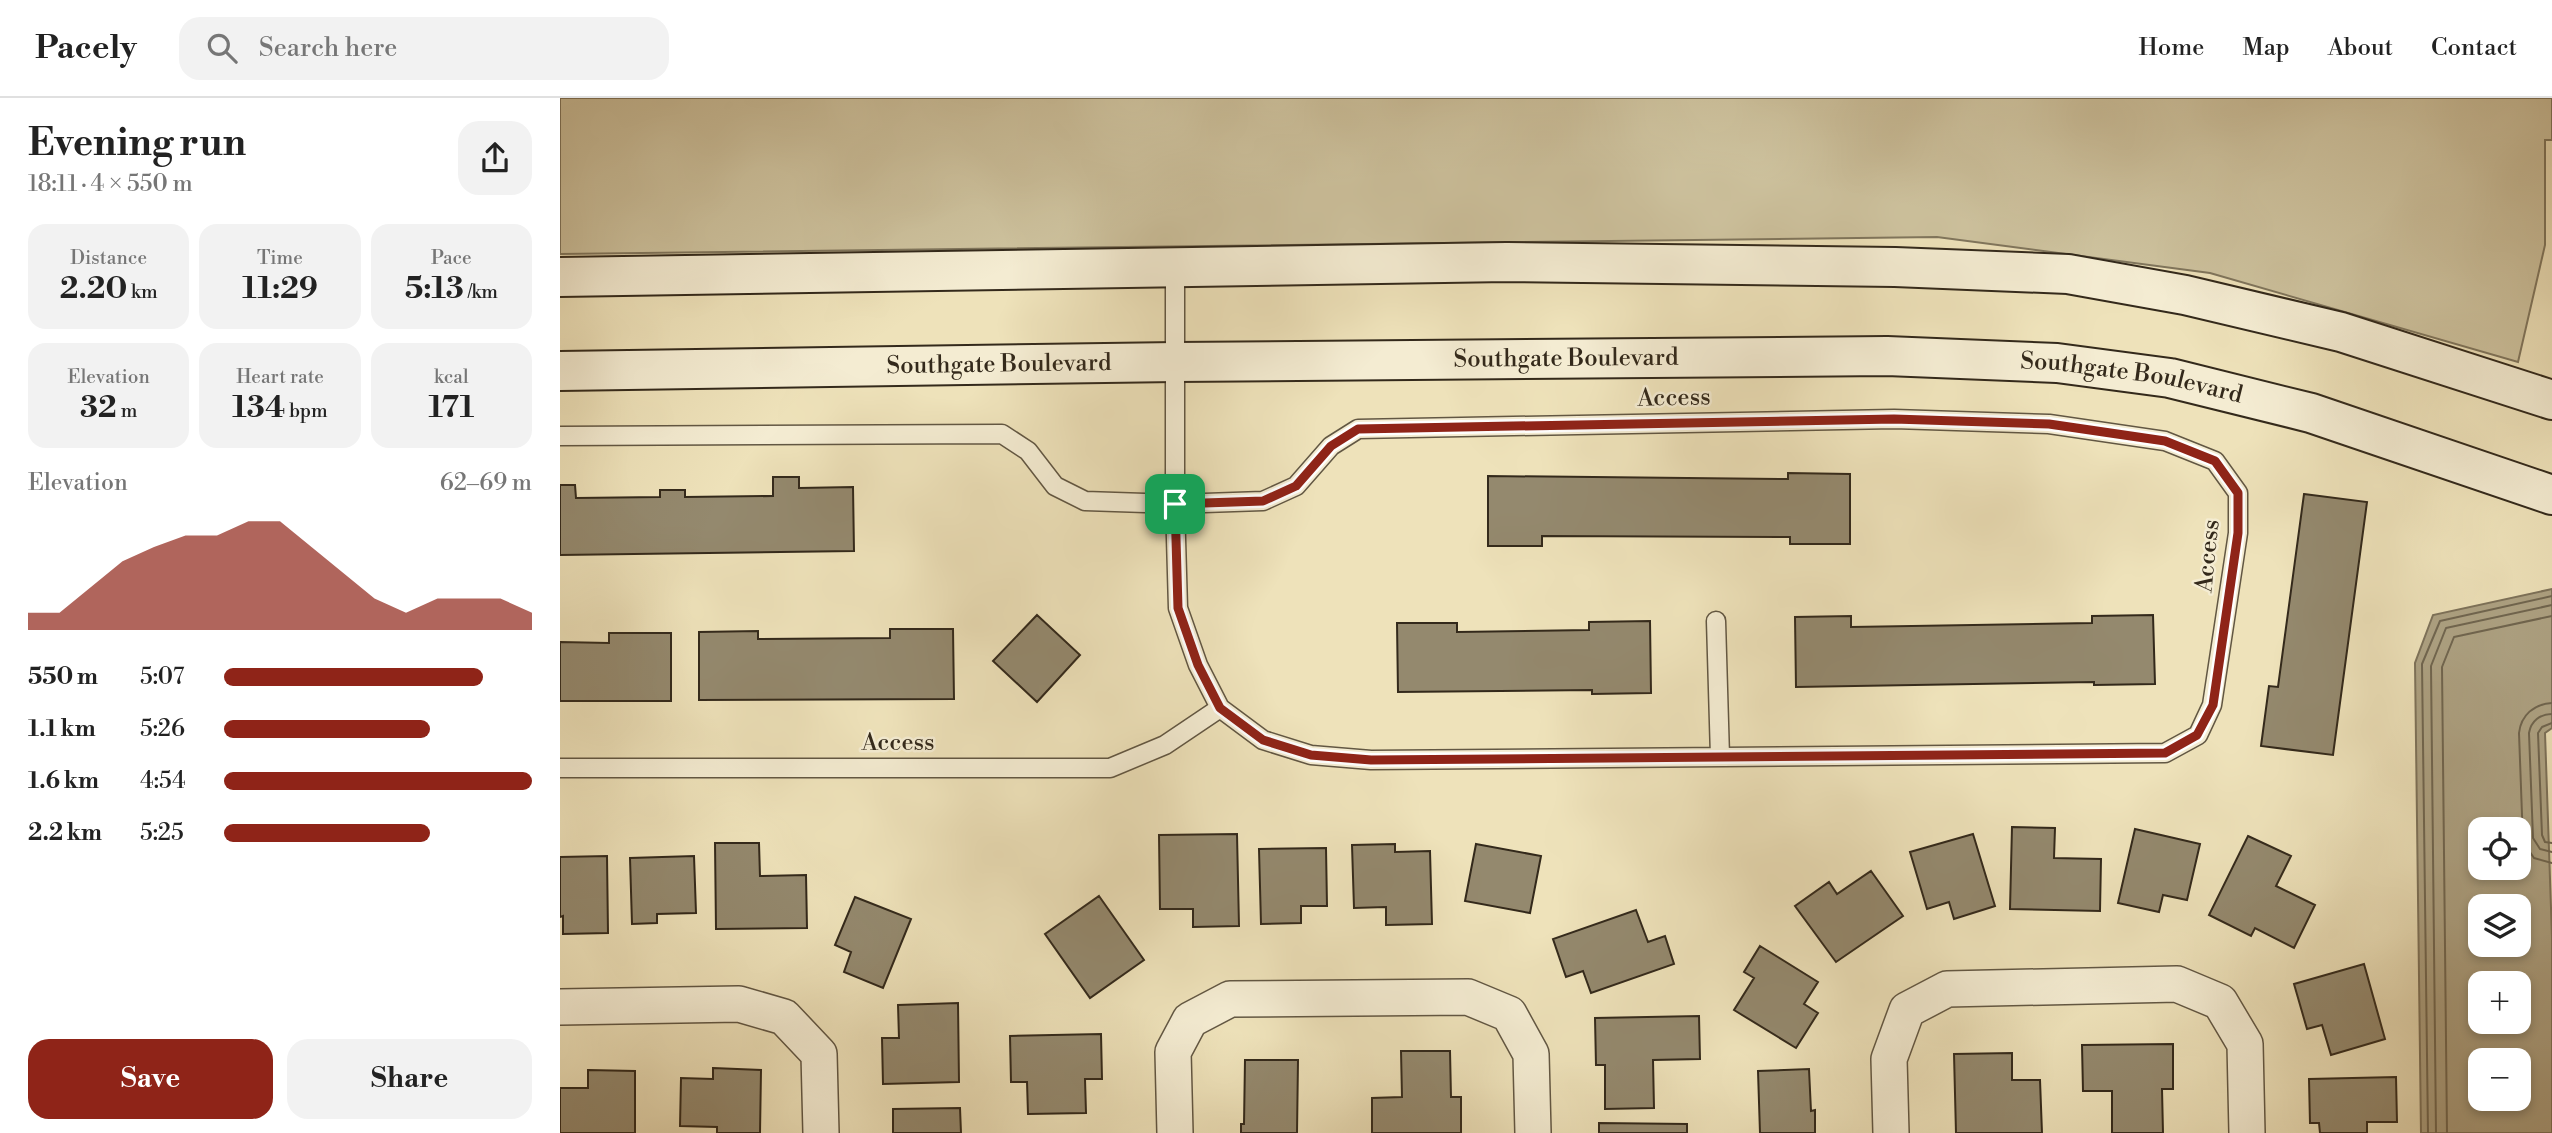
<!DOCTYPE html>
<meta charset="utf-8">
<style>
:root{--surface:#fff;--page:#f2f2f2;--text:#222;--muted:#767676;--line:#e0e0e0;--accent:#8f2418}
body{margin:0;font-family:"Libre Bodoni",serif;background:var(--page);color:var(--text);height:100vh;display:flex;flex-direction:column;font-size:26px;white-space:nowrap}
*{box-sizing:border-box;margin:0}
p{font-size:23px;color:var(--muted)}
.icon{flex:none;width:38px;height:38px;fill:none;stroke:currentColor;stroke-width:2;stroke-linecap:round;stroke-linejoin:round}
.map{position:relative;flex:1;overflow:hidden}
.sheet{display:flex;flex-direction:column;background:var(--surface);width:560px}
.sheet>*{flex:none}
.fabs{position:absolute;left:1908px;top:719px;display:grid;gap:14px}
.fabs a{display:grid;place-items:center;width:63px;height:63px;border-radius:14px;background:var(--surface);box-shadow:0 4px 10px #0003;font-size:35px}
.pin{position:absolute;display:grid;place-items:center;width:60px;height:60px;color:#fff;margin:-30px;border-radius:14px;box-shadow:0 4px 10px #0006}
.round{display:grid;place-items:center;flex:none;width:74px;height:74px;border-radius:21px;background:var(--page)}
.overview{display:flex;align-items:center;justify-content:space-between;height:119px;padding:0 28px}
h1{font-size:38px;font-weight:700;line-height:52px}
.stats{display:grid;grid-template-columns:repeat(3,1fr);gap:10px;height:119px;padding:7px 28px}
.stats div{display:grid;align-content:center;border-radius:18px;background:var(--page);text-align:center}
.stats b{font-size:30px;font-weight:700}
.stats small{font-size:19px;font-weight:400}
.stats p{font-size:19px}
.chart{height:196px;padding:14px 28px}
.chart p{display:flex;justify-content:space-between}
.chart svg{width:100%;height:126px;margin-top:7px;fill:var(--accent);opacity:.7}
.button{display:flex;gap:14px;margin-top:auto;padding:14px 28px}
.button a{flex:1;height:80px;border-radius:21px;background:var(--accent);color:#fff;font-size:28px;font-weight:700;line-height:80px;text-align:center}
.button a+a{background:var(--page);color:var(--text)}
ul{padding:0 28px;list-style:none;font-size:23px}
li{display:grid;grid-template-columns:112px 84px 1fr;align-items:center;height:52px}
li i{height:18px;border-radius:9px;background:var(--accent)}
header{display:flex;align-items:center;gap:42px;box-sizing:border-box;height:98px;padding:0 35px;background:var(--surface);border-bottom:2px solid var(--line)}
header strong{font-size:33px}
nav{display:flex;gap:38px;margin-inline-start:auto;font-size:24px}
.search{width:490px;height:63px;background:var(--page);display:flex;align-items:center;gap:18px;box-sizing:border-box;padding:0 24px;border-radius:21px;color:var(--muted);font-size:26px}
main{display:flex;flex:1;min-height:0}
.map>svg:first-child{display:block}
.green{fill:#cec39f;stroke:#80765d;stroke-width:2}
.water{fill:#aea384;stroke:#7d725a;stroke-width:2;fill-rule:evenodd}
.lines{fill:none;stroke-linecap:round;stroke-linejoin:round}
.shore{stroke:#706650;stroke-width:2}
.building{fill:#94896e;stroke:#33291b;stroke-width:2}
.lane-casing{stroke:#625743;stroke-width:21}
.street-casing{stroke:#625743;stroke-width:38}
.secondary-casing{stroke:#33291b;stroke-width:42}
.lane{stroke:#f4ecd2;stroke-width:18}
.street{stroke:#f4ecd2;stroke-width:35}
.secondary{stroke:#f4ecd2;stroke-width:38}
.route-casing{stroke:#fff;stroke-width:14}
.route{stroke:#8f2418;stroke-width:9}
.labels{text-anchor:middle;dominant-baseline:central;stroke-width:5;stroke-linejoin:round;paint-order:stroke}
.street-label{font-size:24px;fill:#33291b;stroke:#f4ecd2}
</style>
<header>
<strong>Pacely</strong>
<div class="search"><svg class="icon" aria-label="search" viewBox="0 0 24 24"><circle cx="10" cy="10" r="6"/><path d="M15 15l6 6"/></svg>Search here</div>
<nav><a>Home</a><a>Map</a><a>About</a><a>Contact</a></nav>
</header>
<main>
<section class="sheet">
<div class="overview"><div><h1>Evening run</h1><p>18:11 · 4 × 550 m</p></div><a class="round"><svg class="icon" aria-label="share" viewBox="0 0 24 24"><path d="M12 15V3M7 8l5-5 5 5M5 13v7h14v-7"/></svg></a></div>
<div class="stats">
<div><p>Distance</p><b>2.20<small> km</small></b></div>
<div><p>Time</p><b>11:29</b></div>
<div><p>Pace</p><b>5:13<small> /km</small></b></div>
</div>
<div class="stats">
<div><p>Elevation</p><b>32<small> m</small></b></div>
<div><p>Heart rate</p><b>134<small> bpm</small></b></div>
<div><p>kcal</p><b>171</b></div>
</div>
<div class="chart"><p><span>Elevation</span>62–69 m</p>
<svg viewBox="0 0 160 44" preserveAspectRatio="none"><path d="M0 44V38L10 38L20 29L30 20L40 15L50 11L60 11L70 6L80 6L90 15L100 24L110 33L120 38L130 33L140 33L150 33L160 38V44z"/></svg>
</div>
<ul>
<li><b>550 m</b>5:07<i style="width:84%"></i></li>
<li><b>1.1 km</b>5:26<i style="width:67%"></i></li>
<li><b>1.6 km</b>4:54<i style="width:100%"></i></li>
<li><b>2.2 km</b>5:25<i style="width:67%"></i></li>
</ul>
<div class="button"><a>Save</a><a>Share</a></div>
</section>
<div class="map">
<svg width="1992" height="1035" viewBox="0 0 1992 1035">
<rect width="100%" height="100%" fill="#eee2ba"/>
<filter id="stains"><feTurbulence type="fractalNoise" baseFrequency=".00286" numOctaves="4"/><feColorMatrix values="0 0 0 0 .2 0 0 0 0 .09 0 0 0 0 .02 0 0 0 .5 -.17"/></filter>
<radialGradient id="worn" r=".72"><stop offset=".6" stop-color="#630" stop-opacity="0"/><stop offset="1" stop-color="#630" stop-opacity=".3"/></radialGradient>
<path class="green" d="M0,0H1992V42H1985V147L1958,264L1650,175L1377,139L0,156Z"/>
<path class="water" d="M1992,491V630L1985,635L1992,839V1035H1861L1855,565L1873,517ZM1920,732H1958V770H1920ZM1920,808H1958V847H1920ZM1920,886H1958V924H1920ZM1920,962H1958V1001H1920Z"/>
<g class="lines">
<path class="shore" d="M1992,605C1974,606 1961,617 1959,635L1963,744L1974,760L1992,765
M1992,616C1980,616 1971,623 1969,635L1973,740L1980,751L1992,754
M1992,625L1982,629L1978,635L1982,737L1985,744L1992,745
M1868,1035L1862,566L1880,523L1992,498
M1876,1035L1871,568L1886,530L1992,507
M1887,1035L1882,569L1894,539L1992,518"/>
</g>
<path class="building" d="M1228,375L1290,376V446H1230V439L982,438V448H928V378L1228,381Z
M213,379H239V390L293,389L294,453L0,457V387H15L16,400L100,399V392H125V399L213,398Z
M1744,396L1807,404L1773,657L1701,648L1709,588L1718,589Z
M477,517L520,557L477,604L433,563Z
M1593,517L1595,586L1534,587V584L1236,589L1235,519L1291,518V529L1532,525V518Z
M1090,523L1091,595L1032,596V592L838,594L837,525H897V534L1029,532V524Z
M330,531H393L394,601L139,602V534L198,533V541L330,540Z
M49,535H111V603H0V544L49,545Z
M1452,729L1495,730L1494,760L1541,761L1540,813L1450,811Z
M1575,731L1640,746L1627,802L1603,797L1599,814L1558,805Z
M677,736L679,828L633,829V811H600L599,737Z
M1413,736L1435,808L1394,821L1389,804L1367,811L1350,754Z
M1688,738L1731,758L1716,788L1755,807L1734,850L1695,830L1691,838L1649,817Z
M155,745H199L200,778L246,777L247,830L156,831Z
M835,746V754L870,753L872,826L826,827V809L794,810L792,747Z
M916,746L981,758L970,815L905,803Z
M766,750L767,808H741V825L701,826L699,751Z
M47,758L48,835L3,836V818L0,819V759Z
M134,758L136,815L97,816V825L72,826L70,760Z
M1311,773L1343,818L1276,864L1235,808L1269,784L1277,796Z
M539,798L584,862L530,900L485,836Z
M295,799L351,821L323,890L284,874L291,854L275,847Z
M1076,812L1088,844L1105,838L1114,866L1031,895L1023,873L1006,879L993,841Z
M1200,848L1258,884L1244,906L1258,915L1236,950L1174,912L1194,880L1184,874Z
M1804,866L1825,941L1771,957L1762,927L1747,931L1734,886Z
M398,905L399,984L323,986L322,940H339L338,907Z
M1139,918L1140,961L1093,962L1094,1010L1045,1011V967H1036L1035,920Z
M541,936L542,981H525L526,1015L468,1016L467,984H451L450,938Z
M1613,946V991H1602L1603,1035H1552V993H1523L1522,947Z
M841,953H890L891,999H901V1035H812V1000L842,999Z
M1452,955V982H1480L1482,1035H1396L1394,956Z
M685,962H738L737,1035H681V1026H684Z
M153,970L201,972L200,1035H157V1029L120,1028L121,980L153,981Z
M1249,971L1251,1013L1255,1012V1035H1200L1198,973Z
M28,972L75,973V1035H0V990H28Z
M1836,979L1837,1024H1807V1035H1760L1759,1025H1750L1749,981Z
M400,1010L401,1035H333V1011Z
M1039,1025L1127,1026V1035H1039Z"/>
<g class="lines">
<g class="lane-casing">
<path id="lane" d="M615,170V406L618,510L638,567L660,610
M0,338L442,336L468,353L495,388L525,403L615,406L703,403L736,388L771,348L798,331L1334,321L1489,326L1605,343L1655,363L1678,395V435L1652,607L1638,637L1605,655L811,662L751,657L703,642L660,610L605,647L550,670H0
M1156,523L1160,659"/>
</g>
<g class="street-casing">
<path id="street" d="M0,909L179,906L224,919L259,956L261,1035
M615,1035L613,954L630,922L670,901L908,899L949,916L971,956L973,1035
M1331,1035L1329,961L1347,912L1387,891L1617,886L1660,904L1685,946L1687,1035"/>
</g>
<g class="secondary-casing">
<g id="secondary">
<path d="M0,179L947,164L1335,169L1508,176L1625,197L1781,234L1992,302"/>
<path id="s1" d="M0,273L616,264L1327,258L1497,265L1610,280L1751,315L1992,397"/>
</g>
</g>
<use href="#lane" class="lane"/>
<use href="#street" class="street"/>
<use href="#secondary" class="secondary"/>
</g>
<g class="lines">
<g class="route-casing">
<path id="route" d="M1334,321L1489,326L1605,343L1655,363L1678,395V435L1653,607L1637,637L1605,655L811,662L751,657L703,642L660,610L638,567L618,510L615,406L703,403L736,388L771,348L798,331Z"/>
</g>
<use href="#route" class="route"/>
</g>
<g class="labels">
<g class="street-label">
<text stroke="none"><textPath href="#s1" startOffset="1006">Southgate Boulevard</textPath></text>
<text stroke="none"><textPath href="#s1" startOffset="439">Southgate Boulevard</textPath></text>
<text stroke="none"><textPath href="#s1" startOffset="1573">Southgate Boulevard</textPath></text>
<text transform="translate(1114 300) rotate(-1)">Access</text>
<text transform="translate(1648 458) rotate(-84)">Access</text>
<text x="338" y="645">Access</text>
</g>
</g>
<rect width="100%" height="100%" filter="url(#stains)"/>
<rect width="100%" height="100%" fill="url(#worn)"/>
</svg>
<div class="fabs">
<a><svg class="icon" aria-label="locate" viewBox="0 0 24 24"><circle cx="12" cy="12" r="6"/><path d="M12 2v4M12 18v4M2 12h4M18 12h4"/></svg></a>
<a><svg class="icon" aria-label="layers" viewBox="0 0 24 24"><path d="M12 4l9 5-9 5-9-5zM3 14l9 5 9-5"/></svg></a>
<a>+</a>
<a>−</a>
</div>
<div class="pin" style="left:615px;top:406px;background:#1e9e55"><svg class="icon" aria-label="arrive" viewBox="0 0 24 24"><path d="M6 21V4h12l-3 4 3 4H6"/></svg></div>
</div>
</main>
